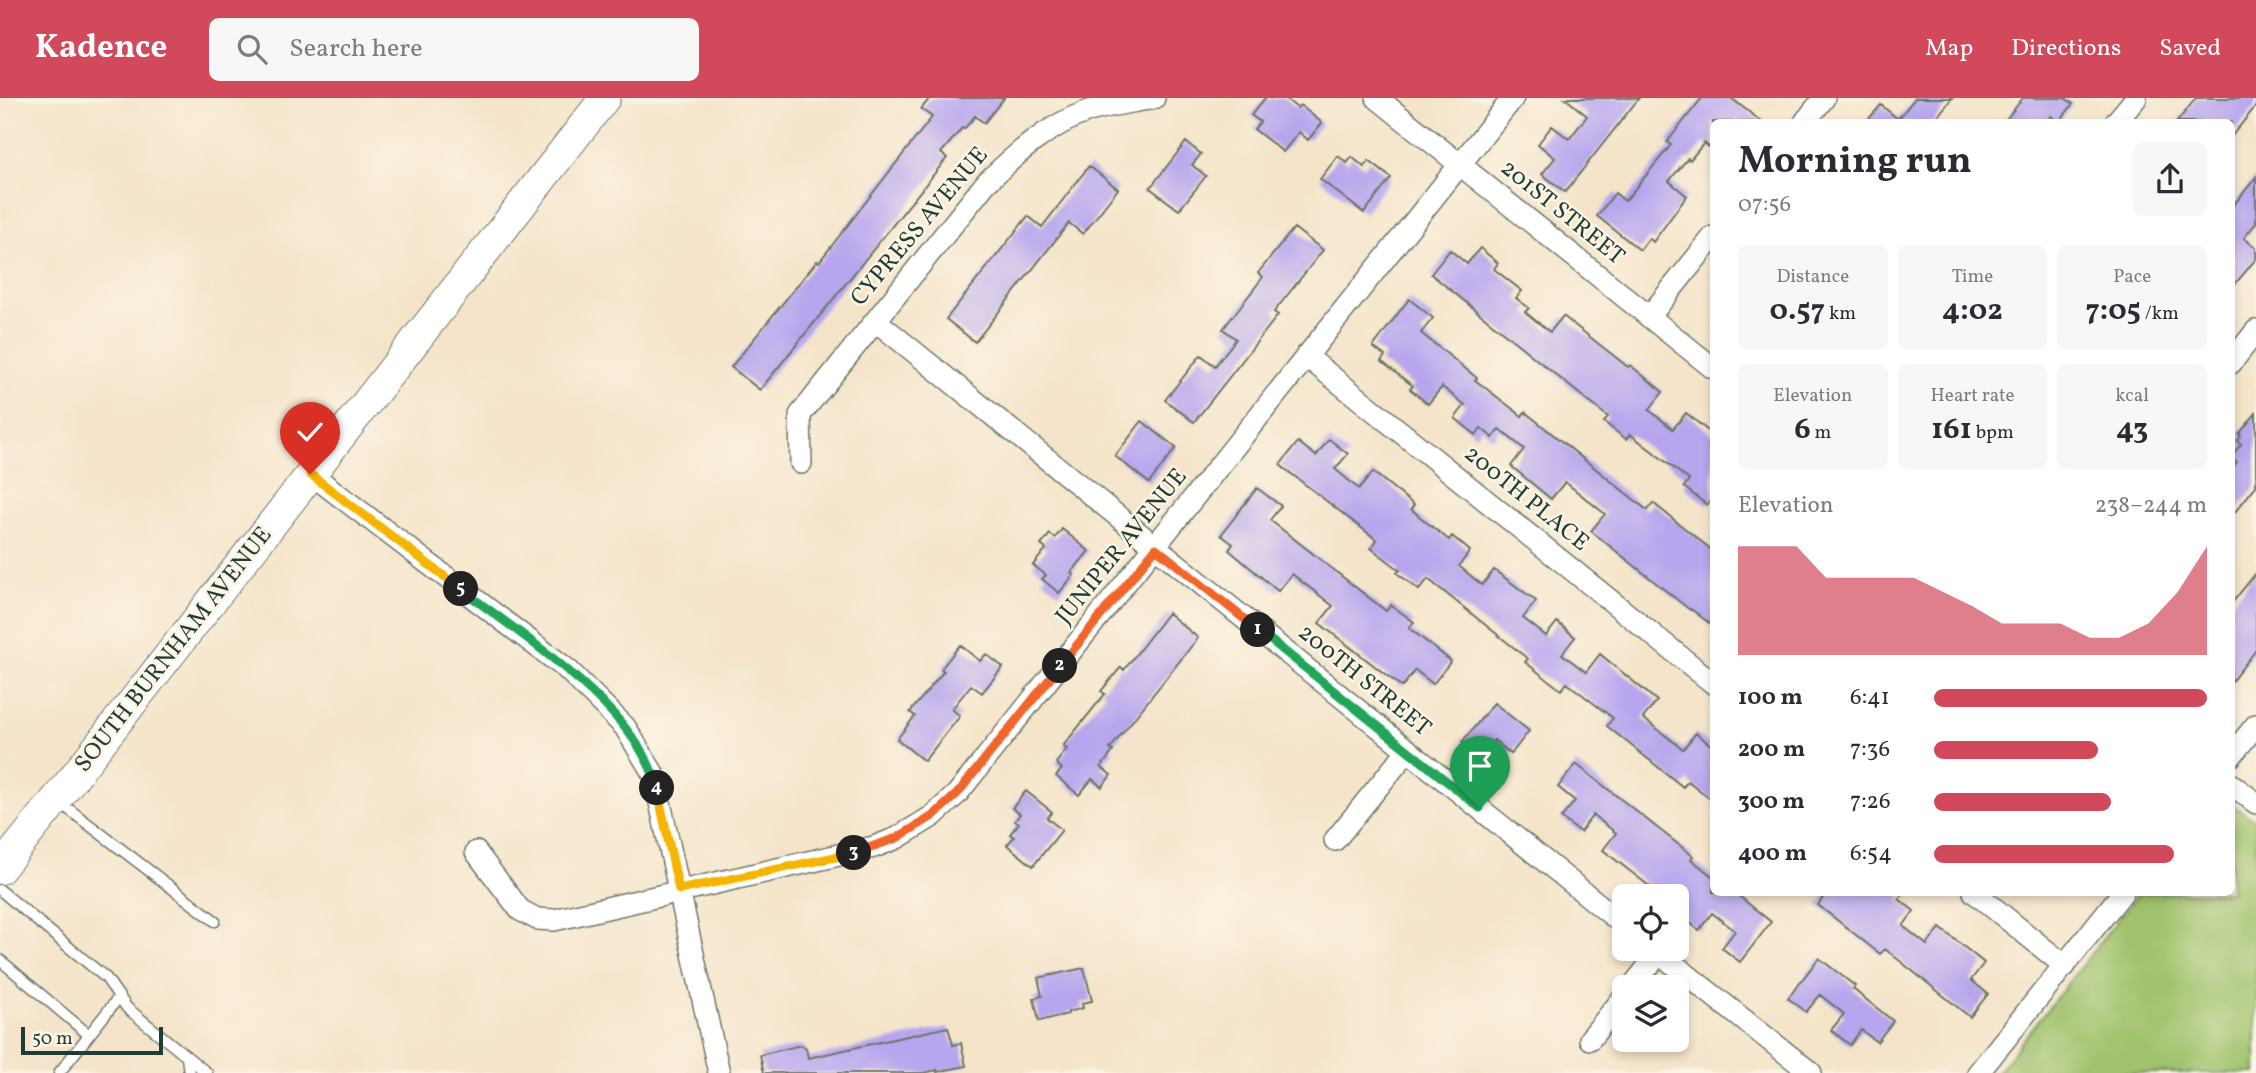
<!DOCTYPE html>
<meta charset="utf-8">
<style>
:root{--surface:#fff;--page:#f7f7f7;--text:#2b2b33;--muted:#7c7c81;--accent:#d1495b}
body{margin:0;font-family:Vollkorn,serif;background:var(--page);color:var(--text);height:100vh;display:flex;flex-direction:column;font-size:26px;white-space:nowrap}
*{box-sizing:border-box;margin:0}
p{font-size:23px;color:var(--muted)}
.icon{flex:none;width:38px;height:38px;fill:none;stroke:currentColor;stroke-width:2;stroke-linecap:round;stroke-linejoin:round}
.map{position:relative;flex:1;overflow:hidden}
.panel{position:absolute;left:1710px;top:21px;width:525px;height:777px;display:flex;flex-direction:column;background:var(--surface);border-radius:10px;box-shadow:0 4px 10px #0003}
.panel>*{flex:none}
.controls{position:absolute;left:1612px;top:786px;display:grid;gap:14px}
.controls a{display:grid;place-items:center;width:77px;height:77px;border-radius:10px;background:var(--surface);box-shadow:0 4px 10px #0003;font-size:35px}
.scale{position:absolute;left:21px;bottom:18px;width:142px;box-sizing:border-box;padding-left:7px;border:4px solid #1f3d34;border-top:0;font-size:19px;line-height:24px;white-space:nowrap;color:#1f3d34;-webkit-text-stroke:5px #fcf5e5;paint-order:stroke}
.pin{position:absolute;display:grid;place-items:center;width:60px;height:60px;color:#fff;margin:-72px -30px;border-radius:50% 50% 50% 0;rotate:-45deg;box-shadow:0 0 7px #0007}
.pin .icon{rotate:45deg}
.km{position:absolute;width:35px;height:35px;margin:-18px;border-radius:50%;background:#222;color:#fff;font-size:19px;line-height:35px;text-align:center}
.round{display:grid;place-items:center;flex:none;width:74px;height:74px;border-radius:10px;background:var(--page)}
.summary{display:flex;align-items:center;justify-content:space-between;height:119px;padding:0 28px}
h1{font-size:38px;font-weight:700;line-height:52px}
.stats{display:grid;grid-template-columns:repeat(3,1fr);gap:10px;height:119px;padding:7px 28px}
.stats div{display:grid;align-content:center;border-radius:10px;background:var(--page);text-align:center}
.stats b{font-size:30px;font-weight:700}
.stats small{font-size:19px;font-weight:400}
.stats p{font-size:19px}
.chart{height:196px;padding:14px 28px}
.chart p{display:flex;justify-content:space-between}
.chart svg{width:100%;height:126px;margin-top:7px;fill:var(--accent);opacity:.7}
ul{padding:0 28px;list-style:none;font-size:23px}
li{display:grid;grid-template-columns:112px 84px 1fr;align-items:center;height:52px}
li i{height:18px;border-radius:9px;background:var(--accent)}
header{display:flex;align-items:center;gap:42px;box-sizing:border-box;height:98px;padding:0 35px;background:var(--accent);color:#fff}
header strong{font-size:33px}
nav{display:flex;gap:38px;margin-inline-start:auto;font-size:24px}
.search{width:490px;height:63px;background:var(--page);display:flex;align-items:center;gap:18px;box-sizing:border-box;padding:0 24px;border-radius:10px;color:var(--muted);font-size:26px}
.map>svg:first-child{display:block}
.green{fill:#a0c26c;stroke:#608050;stroke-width:2}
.building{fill:#b7a5ee}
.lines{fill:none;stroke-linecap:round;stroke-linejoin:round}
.lane-casing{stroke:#6a7768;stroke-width:13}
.street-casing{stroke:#6a7768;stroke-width:24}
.secondary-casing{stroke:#6a7768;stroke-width:32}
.lane{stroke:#fff;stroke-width:10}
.street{stroke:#fff;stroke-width:21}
.secondary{stroke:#fff;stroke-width:30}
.split-1-casing{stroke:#fff;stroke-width:14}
.split-2-casing{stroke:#fff;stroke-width:14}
.split-3-casing{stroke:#fff;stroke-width:14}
.split-4-casing{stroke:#fff;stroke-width:14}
.split-5-casing{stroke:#fff;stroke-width:14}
.split-6-casing{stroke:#fff;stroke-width:14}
.split-1{stroke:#22a559;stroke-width:9}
.split-2{stroke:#f0652b;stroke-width:9}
.split-3{stroke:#f0652b;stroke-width:9}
.split-4{stroke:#f5b400;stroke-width:9}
.split-5{stroke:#22a559;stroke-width:9}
.split-6{stroke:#f5b400;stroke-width:9}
.labels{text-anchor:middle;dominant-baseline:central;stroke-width:5;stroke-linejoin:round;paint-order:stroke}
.street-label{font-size:24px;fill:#1f3d34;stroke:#fcf5e5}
</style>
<header>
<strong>Kadence</strong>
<div class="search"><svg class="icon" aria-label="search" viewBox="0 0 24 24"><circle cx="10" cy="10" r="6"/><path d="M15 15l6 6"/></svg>Search here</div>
<nav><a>Map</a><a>Directions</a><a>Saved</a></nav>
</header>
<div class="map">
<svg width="2256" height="975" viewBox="0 0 2256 975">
<rect width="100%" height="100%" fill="#fcf5e5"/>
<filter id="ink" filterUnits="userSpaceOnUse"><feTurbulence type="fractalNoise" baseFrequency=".0143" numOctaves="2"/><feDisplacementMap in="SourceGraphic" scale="14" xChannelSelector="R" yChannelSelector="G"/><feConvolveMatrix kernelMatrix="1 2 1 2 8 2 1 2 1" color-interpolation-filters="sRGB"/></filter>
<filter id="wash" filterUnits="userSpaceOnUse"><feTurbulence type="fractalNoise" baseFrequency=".00686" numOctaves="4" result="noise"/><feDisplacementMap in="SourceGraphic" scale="28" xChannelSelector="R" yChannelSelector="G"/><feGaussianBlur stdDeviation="1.57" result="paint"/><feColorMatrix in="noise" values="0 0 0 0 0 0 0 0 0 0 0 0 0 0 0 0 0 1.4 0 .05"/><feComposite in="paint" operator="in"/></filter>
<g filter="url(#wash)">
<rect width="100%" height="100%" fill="#f5e4ca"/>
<path class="green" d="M2231,706L2256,723V975H1997L2139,795L2231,794Z"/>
<g id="blocks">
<path class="building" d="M930,0H1004L984,25L975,18L964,31L962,30L941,55L947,60L760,292L731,269L817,163L819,164L932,19L921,11Z
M1265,0H1285L1297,10L1300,7L1322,25L1308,42L1299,34L1283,54L1254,31L1260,24L1251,17Z
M1565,0H1639L1565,94L1542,76L1555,60L1538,46L1552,28L1569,41L1587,18Z
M1702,0H1731L1762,24H1713V52L1704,45L1690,62L1688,60L1669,83L1687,98L1653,144L1649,140L1640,152L1597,118L1615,95L1625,103L1671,47L1667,44Z
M1915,0H1952L1933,24H1866L1881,7L1898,21Z
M2023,0H2065L2073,6L2059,24L2051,18L2045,24H2004Z
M2196,0H2256V8L2231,39V24H2177Z
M1186,44L1201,56L1192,67L1206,78L1179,112L1150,90Z
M1338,58L1347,65L1352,59L1364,69L1369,63L1391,80L1364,115L1320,81Z
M1089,68L1118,91L1083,136L1069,125L975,244L946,221L1028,118L1042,129Z
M2256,79V125L2244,140L2256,150V161L2231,191V110Z
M1294,130L1323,152L1274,214L1278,217L1194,324L1165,302L1201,257L1215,268L1236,241L1223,231L1263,179L1258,175Z
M1480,150L1498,165L1494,171L1522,193L1516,200L1529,210L1525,214L1550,234L1563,218L1628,269L1630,267L1663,294L1649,312L1673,331L1686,315L1713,337V399L1707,407L1684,389L1689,382L1630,336L1626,341L1604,324L1608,319L1431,176L1450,152L1467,166Z
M1409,201L1433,220L1421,235L1477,280L1475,282L1522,318L1525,314L1647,412L1653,405L1713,453V528L1691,511L1690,512L1591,433L1605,416L1565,384L1551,401L1511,368L1524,351L1499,331L1493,340L1481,330L1476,337L1455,320L1465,307L1442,289L1428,306L1410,291L1413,288L1381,263L1385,258L1373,249Z
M2256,315V388L2231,419V372L2237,364L2231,359L2241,346L2237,343L2241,338L2239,336Z
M1142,323L1176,350L1149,385L1115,358Z
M1329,341L1348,356L1335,371L1359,391L1373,374L1414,407L1411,411L1426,424L1449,442L1452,438L1470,453L1459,468L1482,487L1494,472L1536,503L1523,520L1546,538L1557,524L1575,539L1562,556L1586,574L1600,556L1657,603L1643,620L1683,651L1696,635L1713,649V703L1688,683L1683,689L1607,628L1613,620L1567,585L1561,592L1525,564L1528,561L1428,481L1419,492L1397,475L1400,472L1371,450L1377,442L1280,367L1298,344L1316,358Z
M1257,390L1281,408L1270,422L1386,513L1391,507L1414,524L1409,530L1451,563L1433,586L1415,572L1402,589L1319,525L1333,508L1292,476L1278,493L1229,452L1233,446L1221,437Z
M1062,431L1089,453L1071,475L1074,477L1059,495L1042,481L1046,477L1033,467L1046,451L1041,447L1050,436L1055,440Z
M2256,475V552L2231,584V506Z
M1168,515L1198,540L1110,651L1113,653L1101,669L1111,677L1102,689L1092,681L1079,697L1056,678L1062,671L1056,665L1067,651L1063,648L1105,596L1101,593L1121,569L1124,572Z
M960,547L980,563L986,556L1003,569L982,595L971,587L952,611L960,618L924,663L897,641L915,618L910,614L944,573L941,571Z
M1494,605L1529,633L1511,656L1494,642L1480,659L1462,644Z
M1576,666L1693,758L1691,761L1713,779V794H1734L1771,824L1740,864L1722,850L1735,833L1712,815L1699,832L1681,818L1683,814L1676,809V798H1662L1603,752L1616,735L1593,717L1580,734L1561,720L1575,703L1558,689Z
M1026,693L1052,714L1047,720L1062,732L1033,768L1007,747L1014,739L1010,736L1019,725L1015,723L1020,716L1012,710Z
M1827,794H1904L1899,801L1914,813L1903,828L1927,847L1940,830L1958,844L1984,865L1971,882L1988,896L1970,919L1885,851L1880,856L1818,807Z
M1819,860L1855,888L1853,891L1893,923L1877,944L1861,932L1850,947L1831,932L1844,916L1820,897L1806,914L1788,900Z
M1084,870L1092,903L1082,905L1083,910L1068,914V916L1039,923L1034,900L1042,898L1038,880Z
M948,929L953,947L961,945L966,968L937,974V972L923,975H764L760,957L801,947L806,950L808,960Z"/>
</g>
</g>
<g filter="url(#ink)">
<use href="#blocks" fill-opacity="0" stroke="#6a7768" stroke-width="2"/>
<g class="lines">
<g class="lane-casing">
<path id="lane" d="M58,703L215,823
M0,792L106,880L127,910L207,975
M0,862L89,937
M187,959L189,975
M59,975L119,899"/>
</g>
<g class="street-casing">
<path id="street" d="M1377,0L1713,270
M1805,24L1824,0
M2116,24L2136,0
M1649,219L1713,139
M876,223L1624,827
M1306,258L1713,585
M2231,265L2256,233
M801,365L800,317L986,85C1016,56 1048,27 1089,13C1110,7 1133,4 1154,0
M311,376L568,572L625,629L654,677L719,975
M2231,658L2256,627
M2231,686L2256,705
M1335,742L1408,652
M476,754L520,812L537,821L554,822L874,749L897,740L933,718L957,696L1513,0
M1974,794L2065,868
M1653,850L1811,975
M1632,889L1659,855
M1590,941L1624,899
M1978,975L2123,794"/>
</g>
<g class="secondary-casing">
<path id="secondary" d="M0,771L74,679L605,0"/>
</g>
<use href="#lane" class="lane"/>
<use href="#street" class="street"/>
<use href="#secondary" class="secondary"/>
</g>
</g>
<g class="lines" filter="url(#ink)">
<g class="split-1-casing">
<path id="split-1" d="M1258,532L1480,710"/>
</g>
<g class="split-2-casing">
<path id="split-2" d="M1060,568L1156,450L1258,532"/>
</g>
<g class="split-3-casing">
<path id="split-3" d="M854,755L897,740L933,718L957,696L1060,568"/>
</g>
<g class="split-4-casing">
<path id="split-4" d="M657,690L679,792L854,755"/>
</g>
<g class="split-5-casing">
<path id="split-5" d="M461,491C521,537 640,613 657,690"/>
</g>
<g class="split-6-casing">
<path id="split-6" d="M310,376L461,491"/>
</g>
<use href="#split-1" class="split-1"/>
<use href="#split-2" class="split-2"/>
<use href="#split-3" class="split-3"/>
<use href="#split-4" class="split-4"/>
<use href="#split-5" class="split-5"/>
<use href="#split-6" class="split-6"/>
</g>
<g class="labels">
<g class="street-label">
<text transform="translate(1562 115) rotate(39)">201ST STREET</text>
<text transform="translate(920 129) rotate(-50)">CYPRESS AVENUE</text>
<text transform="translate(1526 401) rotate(39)">200TH PLACE</text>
<text transform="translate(1122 449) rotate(-51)">JUNIPER AVENUE</text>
<text transform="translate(174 552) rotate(-52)">SOUTH BURNHAM AVENUE</text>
<text transform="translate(1364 583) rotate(39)">200TH STREET</text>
</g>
</g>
</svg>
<div class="controls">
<a><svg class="icon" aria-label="locate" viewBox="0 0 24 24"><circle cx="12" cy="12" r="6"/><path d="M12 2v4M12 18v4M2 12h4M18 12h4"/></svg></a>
<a><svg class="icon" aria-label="layers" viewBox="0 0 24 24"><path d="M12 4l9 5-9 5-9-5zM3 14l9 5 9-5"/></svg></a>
</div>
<div class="scale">50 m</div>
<div class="pin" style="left:1480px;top:710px;background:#1e9e55"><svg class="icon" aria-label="arrive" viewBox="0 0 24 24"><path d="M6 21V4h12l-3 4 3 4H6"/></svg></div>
<div class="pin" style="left:310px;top:376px;background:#d93025"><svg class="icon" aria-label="check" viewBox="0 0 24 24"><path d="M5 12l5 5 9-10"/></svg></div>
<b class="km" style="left:1258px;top:532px">1</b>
<b class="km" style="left:1060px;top:568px">2</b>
<b class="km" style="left:854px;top:755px">3</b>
<b class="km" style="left:657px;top:690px">4</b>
<b class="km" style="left:461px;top:491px">5</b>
<section class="panel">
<div class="summary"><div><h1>Morning run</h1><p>07:56</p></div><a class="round"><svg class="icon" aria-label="share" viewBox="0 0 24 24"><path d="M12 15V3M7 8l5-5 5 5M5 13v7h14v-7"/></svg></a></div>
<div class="stats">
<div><p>Distance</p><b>0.57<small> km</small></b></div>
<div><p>Time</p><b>4:02</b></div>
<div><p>Pace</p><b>7:05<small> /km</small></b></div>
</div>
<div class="stats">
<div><p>Elevation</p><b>6<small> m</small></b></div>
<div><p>Heart rate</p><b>161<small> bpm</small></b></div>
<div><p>kcal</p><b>43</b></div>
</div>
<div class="chart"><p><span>Elevation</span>238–244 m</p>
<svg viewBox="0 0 160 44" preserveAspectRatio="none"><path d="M0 44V6L10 6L20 6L30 17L40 17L50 17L60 17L70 22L80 27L90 33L100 33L110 33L120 38L130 38L140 33L150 22L160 6V44z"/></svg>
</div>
<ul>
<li><b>100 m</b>6:41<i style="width:100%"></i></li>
<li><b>200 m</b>7:36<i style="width:60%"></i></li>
<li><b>300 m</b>7:26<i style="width:65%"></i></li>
<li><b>400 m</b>6:54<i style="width:88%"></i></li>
</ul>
</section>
</div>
